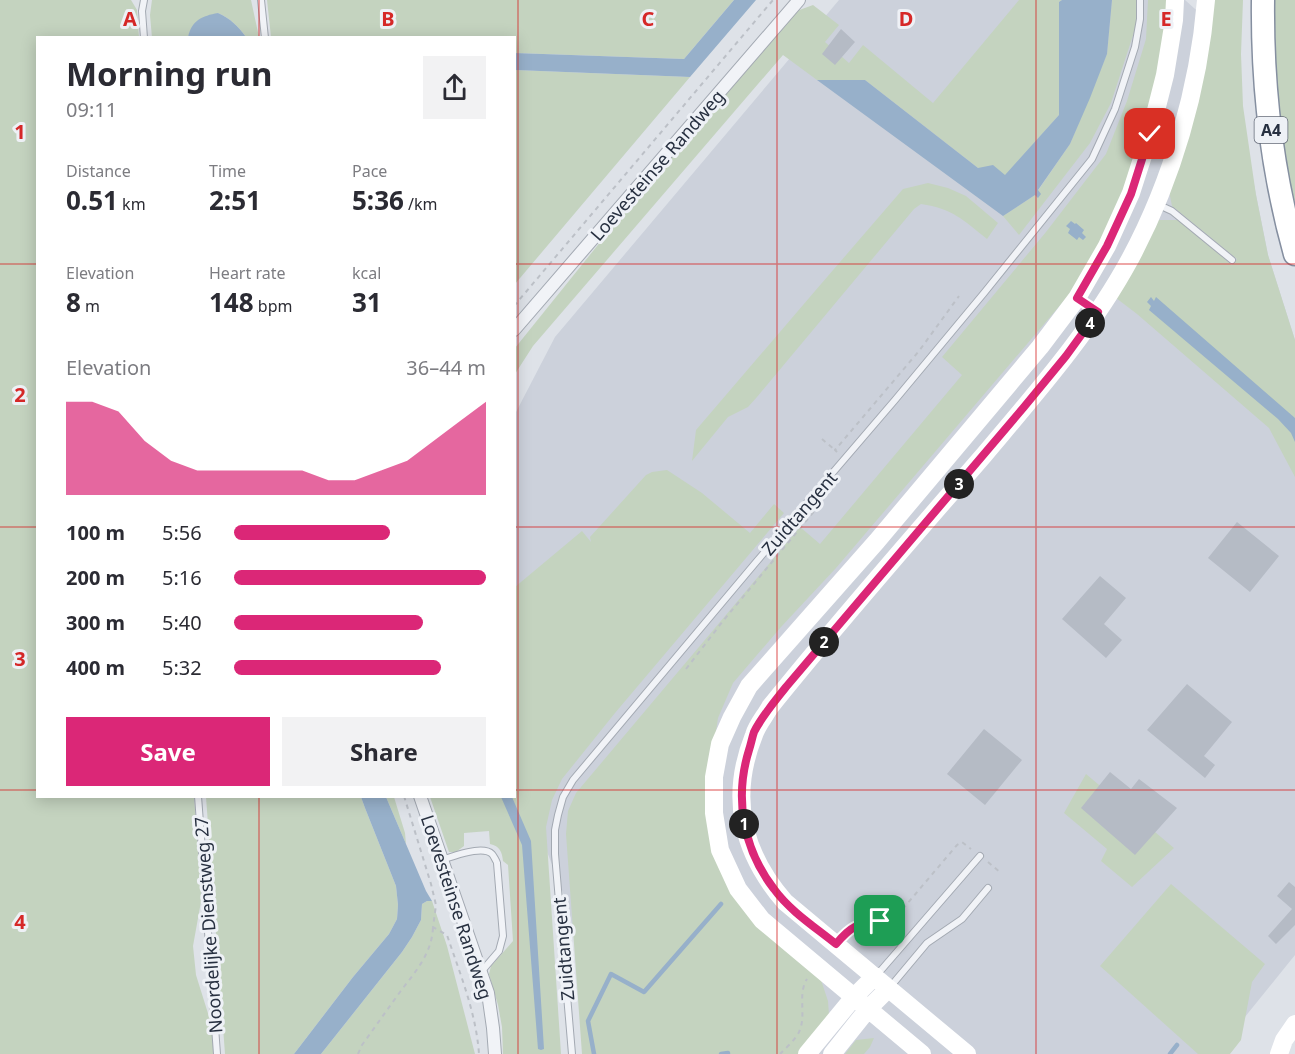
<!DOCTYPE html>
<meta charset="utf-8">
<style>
:root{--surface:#fff;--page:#f2f2f3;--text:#2b2b33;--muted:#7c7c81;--accent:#db2777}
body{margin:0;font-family:"Noto Sans",sans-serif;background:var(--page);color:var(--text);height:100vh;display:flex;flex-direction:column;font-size:22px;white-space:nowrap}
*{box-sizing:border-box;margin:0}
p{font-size:20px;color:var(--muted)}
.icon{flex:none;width:33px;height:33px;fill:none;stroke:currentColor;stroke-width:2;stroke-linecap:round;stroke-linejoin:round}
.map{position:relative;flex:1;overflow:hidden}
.details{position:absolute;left:36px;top:36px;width:480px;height:762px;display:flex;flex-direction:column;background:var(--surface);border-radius:0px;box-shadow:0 3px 15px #0003}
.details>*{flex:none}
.pin{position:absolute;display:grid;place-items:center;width:51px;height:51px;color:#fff;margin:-26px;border-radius:12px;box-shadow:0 3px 9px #0006}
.km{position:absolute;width:30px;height:30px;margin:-15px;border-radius:50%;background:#222;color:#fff;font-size:16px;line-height:30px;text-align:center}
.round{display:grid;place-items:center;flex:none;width:63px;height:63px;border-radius:0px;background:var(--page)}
.overview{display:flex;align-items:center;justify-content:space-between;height:102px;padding:0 30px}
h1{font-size:33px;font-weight:700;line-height:45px}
.figures{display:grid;grid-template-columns:repeat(3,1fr);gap:9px;height:102px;padding:6px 30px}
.figures div{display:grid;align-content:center}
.figures b{font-size:26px;font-weight:700}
.figures small{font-size:16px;font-weight:400}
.figures p{font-size:16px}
.chart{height:168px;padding:12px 30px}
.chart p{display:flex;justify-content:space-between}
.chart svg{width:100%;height:108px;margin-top:6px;fill:var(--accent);opacity:.7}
.primary-button{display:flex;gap:12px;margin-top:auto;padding:12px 30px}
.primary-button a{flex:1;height:69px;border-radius:0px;background:var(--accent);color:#fff;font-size:24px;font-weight:700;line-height:69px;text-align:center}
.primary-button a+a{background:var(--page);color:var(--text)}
ul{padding:0 30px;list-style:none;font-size:20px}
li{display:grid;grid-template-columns:96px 72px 1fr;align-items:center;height:45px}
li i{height:15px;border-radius:8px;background:var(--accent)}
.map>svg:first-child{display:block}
.built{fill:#ccd1db}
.green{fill:#c4d3bf}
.water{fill:#97b0ca}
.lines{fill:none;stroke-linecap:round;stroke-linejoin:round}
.stream{stroke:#97b0ca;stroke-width:4.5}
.building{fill:#b5bbc5}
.lane-casing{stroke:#a3a9b2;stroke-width:8}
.street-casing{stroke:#a3a9b2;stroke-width:14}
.highway-casing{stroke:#858fa0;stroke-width:25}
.path{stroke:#bcc0c7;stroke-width:2;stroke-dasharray:4.5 4.5;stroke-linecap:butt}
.lane{stroke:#f1f3f7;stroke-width:6}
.street{stroke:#f1f3f7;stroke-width:12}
.secondary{stroke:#fff;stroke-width:18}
.highway{stroke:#fff;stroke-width:22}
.route-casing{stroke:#fff;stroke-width:12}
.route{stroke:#db2777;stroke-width:8}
.grid{fill:none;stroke:#d62828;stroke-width:1.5;stroke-opacity:0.55}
.labels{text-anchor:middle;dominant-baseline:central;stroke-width:6;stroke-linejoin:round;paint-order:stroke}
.shield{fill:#eef1f6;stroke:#636a77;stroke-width:1.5}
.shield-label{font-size:16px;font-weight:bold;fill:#273040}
.street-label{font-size:18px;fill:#273040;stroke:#eef1f6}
.grid-label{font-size:20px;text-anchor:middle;font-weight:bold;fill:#d62828;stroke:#eef1f6;stroke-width:6;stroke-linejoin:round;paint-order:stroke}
</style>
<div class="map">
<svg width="1295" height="1054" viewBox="0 0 1295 1054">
<rect width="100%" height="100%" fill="#dee2e8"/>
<path class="built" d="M839,0H1185L1233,43L1244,134L1268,255L1295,340V955L1215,1054H593L569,908L515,770V414L555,337Z"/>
<path class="green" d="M0,0H131L137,10L139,37L38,38V796L194,797L202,896L193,946L196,975L211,1023L214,1054H0Z
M152,0H251L259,37H246C238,26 231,19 218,13L190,31L188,37L152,38L150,15Z
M267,0H734L684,59L515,53L514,38L271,37Z
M1019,0H1062L1059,2V115L1005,176L978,168L865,80H817L783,55L533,346L515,374V348L626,210L794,12L813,5L839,25L825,42L849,63L863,45L933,103Z
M1112,0H1137L1136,26L1111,103L1090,143L1019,235L1003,216L1035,195L1070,144L1107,54Z
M1148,0H1170L1163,69L1134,170L1085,276L836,568L781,627L733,683L718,718L712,758L723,872L820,977L828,1001L829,1015L800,1054H582L566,834L568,811L576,793L800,527L820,544L962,375L942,357L1046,232L1106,154L1127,101L1146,39Z
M1211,0H1243L1241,54L1243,106L1256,195L1268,255L1295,340V477L1269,428L1137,314L1116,298L1157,220H1178L1232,265L1237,259L1172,206L1169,191Z
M1274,0H1295V209C1289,182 1283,154 1280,126C1275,84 1274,42 1274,0Z
M515,70L690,77L515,284Z
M928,183L948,188L966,196L998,223L987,239C962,219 953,209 921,204L914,209L757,397L748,407L728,417L692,461L696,430L815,291L903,189Z
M667,470L702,493L750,533L774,504L784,513L615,713L562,779L552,800L546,827L561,1054H503L502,1027L498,1005L489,974L491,966L513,941L508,865L503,861C502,852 500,846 490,844L489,831L464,833V846L456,852H449L430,797L514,796L515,587L582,531L591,542L590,537L646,475L652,472Z
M1086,774L1174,848L1132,887L1101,861L1107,849L1064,813Z
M206,797H361L365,808L396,886L398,905L397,919L389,934L353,977L294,1054H225Z
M386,797H394L405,833L406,844Z
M1171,884L1265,964L1252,982L1241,1040L1230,1054H1198L1100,966Z
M427,901H432L447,946L475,1054H321L402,952L412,937L421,920L422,904Z
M874,1038L870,1047L864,1054H845L856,1040Z"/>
<path class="water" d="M734,0H756L690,77L515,70V53L684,59Z
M1062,0H1112L1107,54L1090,98L1070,144L1038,190L1041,194L1038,198L1035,195L1003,216L817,80H865L978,168L993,165L1005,175L1059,115V2Z
M218,13C231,19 238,26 246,37H188C192,20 202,16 218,13Z
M1071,221L1075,224L1076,223L1084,230L1082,233L1086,237L1083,240L1079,237L1077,240L1068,233L1070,229L1066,226Z
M1151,297L1154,301L1156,297L1295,418V442L1291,433L1278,419L1149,310L1151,306L1147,302Z
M361,797H386L426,891L432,901H427L422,904L421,920L412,937L402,952L321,1054H294L353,977L389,934L397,919L398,905L396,886L365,808Z
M501,797H512L531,841L544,1049L541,1050L538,1049L522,845Z"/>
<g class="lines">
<path class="stream" d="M594,1054L588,1021L611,974L644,992L721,904
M721,1054L728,1053
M1170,1054L1177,1045"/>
</g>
<path class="building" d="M841,29L855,42L835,65L822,54Z
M1237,522L1279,556L1250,592L1208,558Z
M1100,576L1126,598L1104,624L1122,640L1106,658L1062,619Z
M1187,684L1232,722L1204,756L1215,765L1205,778L1147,730Z
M984,729L1022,760L985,805L947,774Z
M1110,772L1131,789L1139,779L1177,808L1135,855L1081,808Z
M1289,882L1295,887V925L1276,944L1268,936L1292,909L1277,896Z"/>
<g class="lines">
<g class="lane-casing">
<path id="lane" d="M261,0L265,38
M144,38L142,11L144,0
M1159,205L1172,211L1232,260
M198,796L217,1054
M442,860C453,856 483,845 492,854C493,855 497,862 497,863L503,936L499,951L481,972
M876,976L980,856
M891,986L927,943L962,919L988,888
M572,1054L555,854V830L558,815L563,797L573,780L757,561L895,400L984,293L1092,159L1115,109L1135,47L1140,19V0"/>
</g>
<g class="street-casing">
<path id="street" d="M514,330L799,0
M420,796L488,993L493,1028L495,1054"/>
</g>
<g class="highway-casing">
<path id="highway" d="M1263,0C1262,85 1272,172 1295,254"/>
</g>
<path class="path" d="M514,306L773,0
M822,439L835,450
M837,452L835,450L919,351L959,296
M686,669L723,621L821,503
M404,796L431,884L436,905L433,927L447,935C460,974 476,1012 479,1054
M988,862L1001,873
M846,933C848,931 850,928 853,927C869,918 883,924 901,911L957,845L962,842L971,849
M358,1054L362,1045C375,1027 387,1010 400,992C415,972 432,954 433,927
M780,1054C786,1048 795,1040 799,1032C807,1015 797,995 807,979"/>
<use href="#lane" class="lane"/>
<use href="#street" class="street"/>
<path class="secondary" d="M807,1054L854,997L875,976
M832,1054L868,1009L888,989
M922,1054L762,920L738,889L720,850L714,813V777L720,744L732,717L749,686L877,541L1040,347L1077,298L1107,246L1131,193L1150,134L1165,75L1174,20L1175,0
M967,1054L785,902C742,853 729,797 754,735C757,725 765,716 770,707C839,621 912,538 984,455C1036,393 1091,331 1130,259C1172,181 1199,88 1206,0
M1279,1054L1284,1040L1295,1024"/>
<use href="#highway" class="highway"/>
</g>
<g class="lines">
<g class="route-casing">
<path id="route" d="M880,921C857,924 851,926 836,944C815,927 790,911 774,889C743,849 734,798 749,750C751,744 752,738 754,732C762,716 775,701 786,687L1024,407L1066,356L1098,312L1077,298L1107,246L1131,194L1150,134"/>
</g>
<use href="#route" class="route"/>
</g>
<path class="grid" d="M259,0V38M518,0V1054M777,0V1054M1036,0V1054M0,264H38M514,264H1295M0,527H38M514,527H1295M0,790H38M514,790H1295M259,796V1054"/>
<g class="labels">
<rect class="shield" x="1254.5" y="117" width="33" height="26" rx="4.5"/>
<g class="shield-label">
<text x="1271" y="130">A4</text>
</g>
<g class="street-label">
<text transform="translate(657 165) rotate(-49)">Loevesteinse Randweg</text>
<text transform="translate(799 513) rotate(-49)">Zuidtangent</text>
<text transform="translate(457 907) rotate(72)">Loevesteinse Randweg</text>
<text transform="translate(208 925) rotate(-94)">Noordelijke Dienstweg 27</text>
<text transform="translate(563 949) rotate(-95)">Zuidtangent</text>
</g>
</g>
<g class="grid-label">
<text x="130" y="26">A</text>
<text x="388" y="26">B</text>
<text x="648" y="26">C</text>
<text x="906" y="26">D</text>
<text x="1166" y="26">E</text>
<text x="20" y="139">1</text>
<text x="20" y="402">2</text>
<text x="20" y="666">3</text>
<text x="20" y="929">4</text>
</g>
</svg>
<div class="pin" style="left:880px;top:921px;background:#1e9e55"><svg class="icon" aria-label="arrive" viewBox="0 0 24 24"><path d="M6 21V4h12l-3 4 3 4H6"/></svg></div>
<div class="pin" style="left:1150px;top:134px;background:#d93025"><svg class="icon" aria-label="check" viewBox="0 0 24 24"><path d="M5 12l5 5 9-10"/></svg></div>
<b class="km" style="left:744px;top:824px">1</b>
<b class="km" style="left:824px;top:642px">2</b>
<b class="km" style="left:959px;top:484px">3</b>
<b class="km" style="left:1090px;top:323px">4</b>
<section class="details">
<div class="overview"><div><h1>Morning run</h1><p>09:11</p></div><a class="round"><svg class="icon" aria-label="share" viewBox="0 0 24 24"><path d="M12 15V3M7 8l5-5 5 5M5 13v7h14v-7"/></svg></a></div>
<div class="figures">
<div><p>Distance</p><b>0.51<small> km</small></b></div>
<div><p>Time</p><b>2:51</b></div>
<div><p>Pace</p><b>5:36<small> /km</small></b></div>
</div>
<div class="figures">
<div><p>Elevation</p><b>8<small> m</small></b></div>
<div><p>Heart rate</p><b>148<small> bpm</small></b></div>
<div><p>kcal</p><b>31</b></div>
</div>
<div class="chart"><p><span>Elevation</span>36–44 m</p>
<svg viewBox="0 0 160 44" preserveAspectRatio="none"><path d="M0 44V6L10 6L20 10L30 22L40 30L50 34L60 34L70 34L80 34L90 34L100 38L110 38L120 34L130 30L140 22L150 14L160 6V44z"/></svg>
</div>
<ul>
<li><b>100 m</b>5:56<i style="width:62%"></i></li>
<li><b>200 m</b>5:16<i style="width:100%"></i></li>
<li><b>300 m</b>5:40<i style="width:75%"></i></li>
<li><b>400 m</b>5:32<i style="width:82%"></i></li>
</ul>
<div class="primary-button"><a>Save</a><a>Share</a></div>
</section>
</div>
